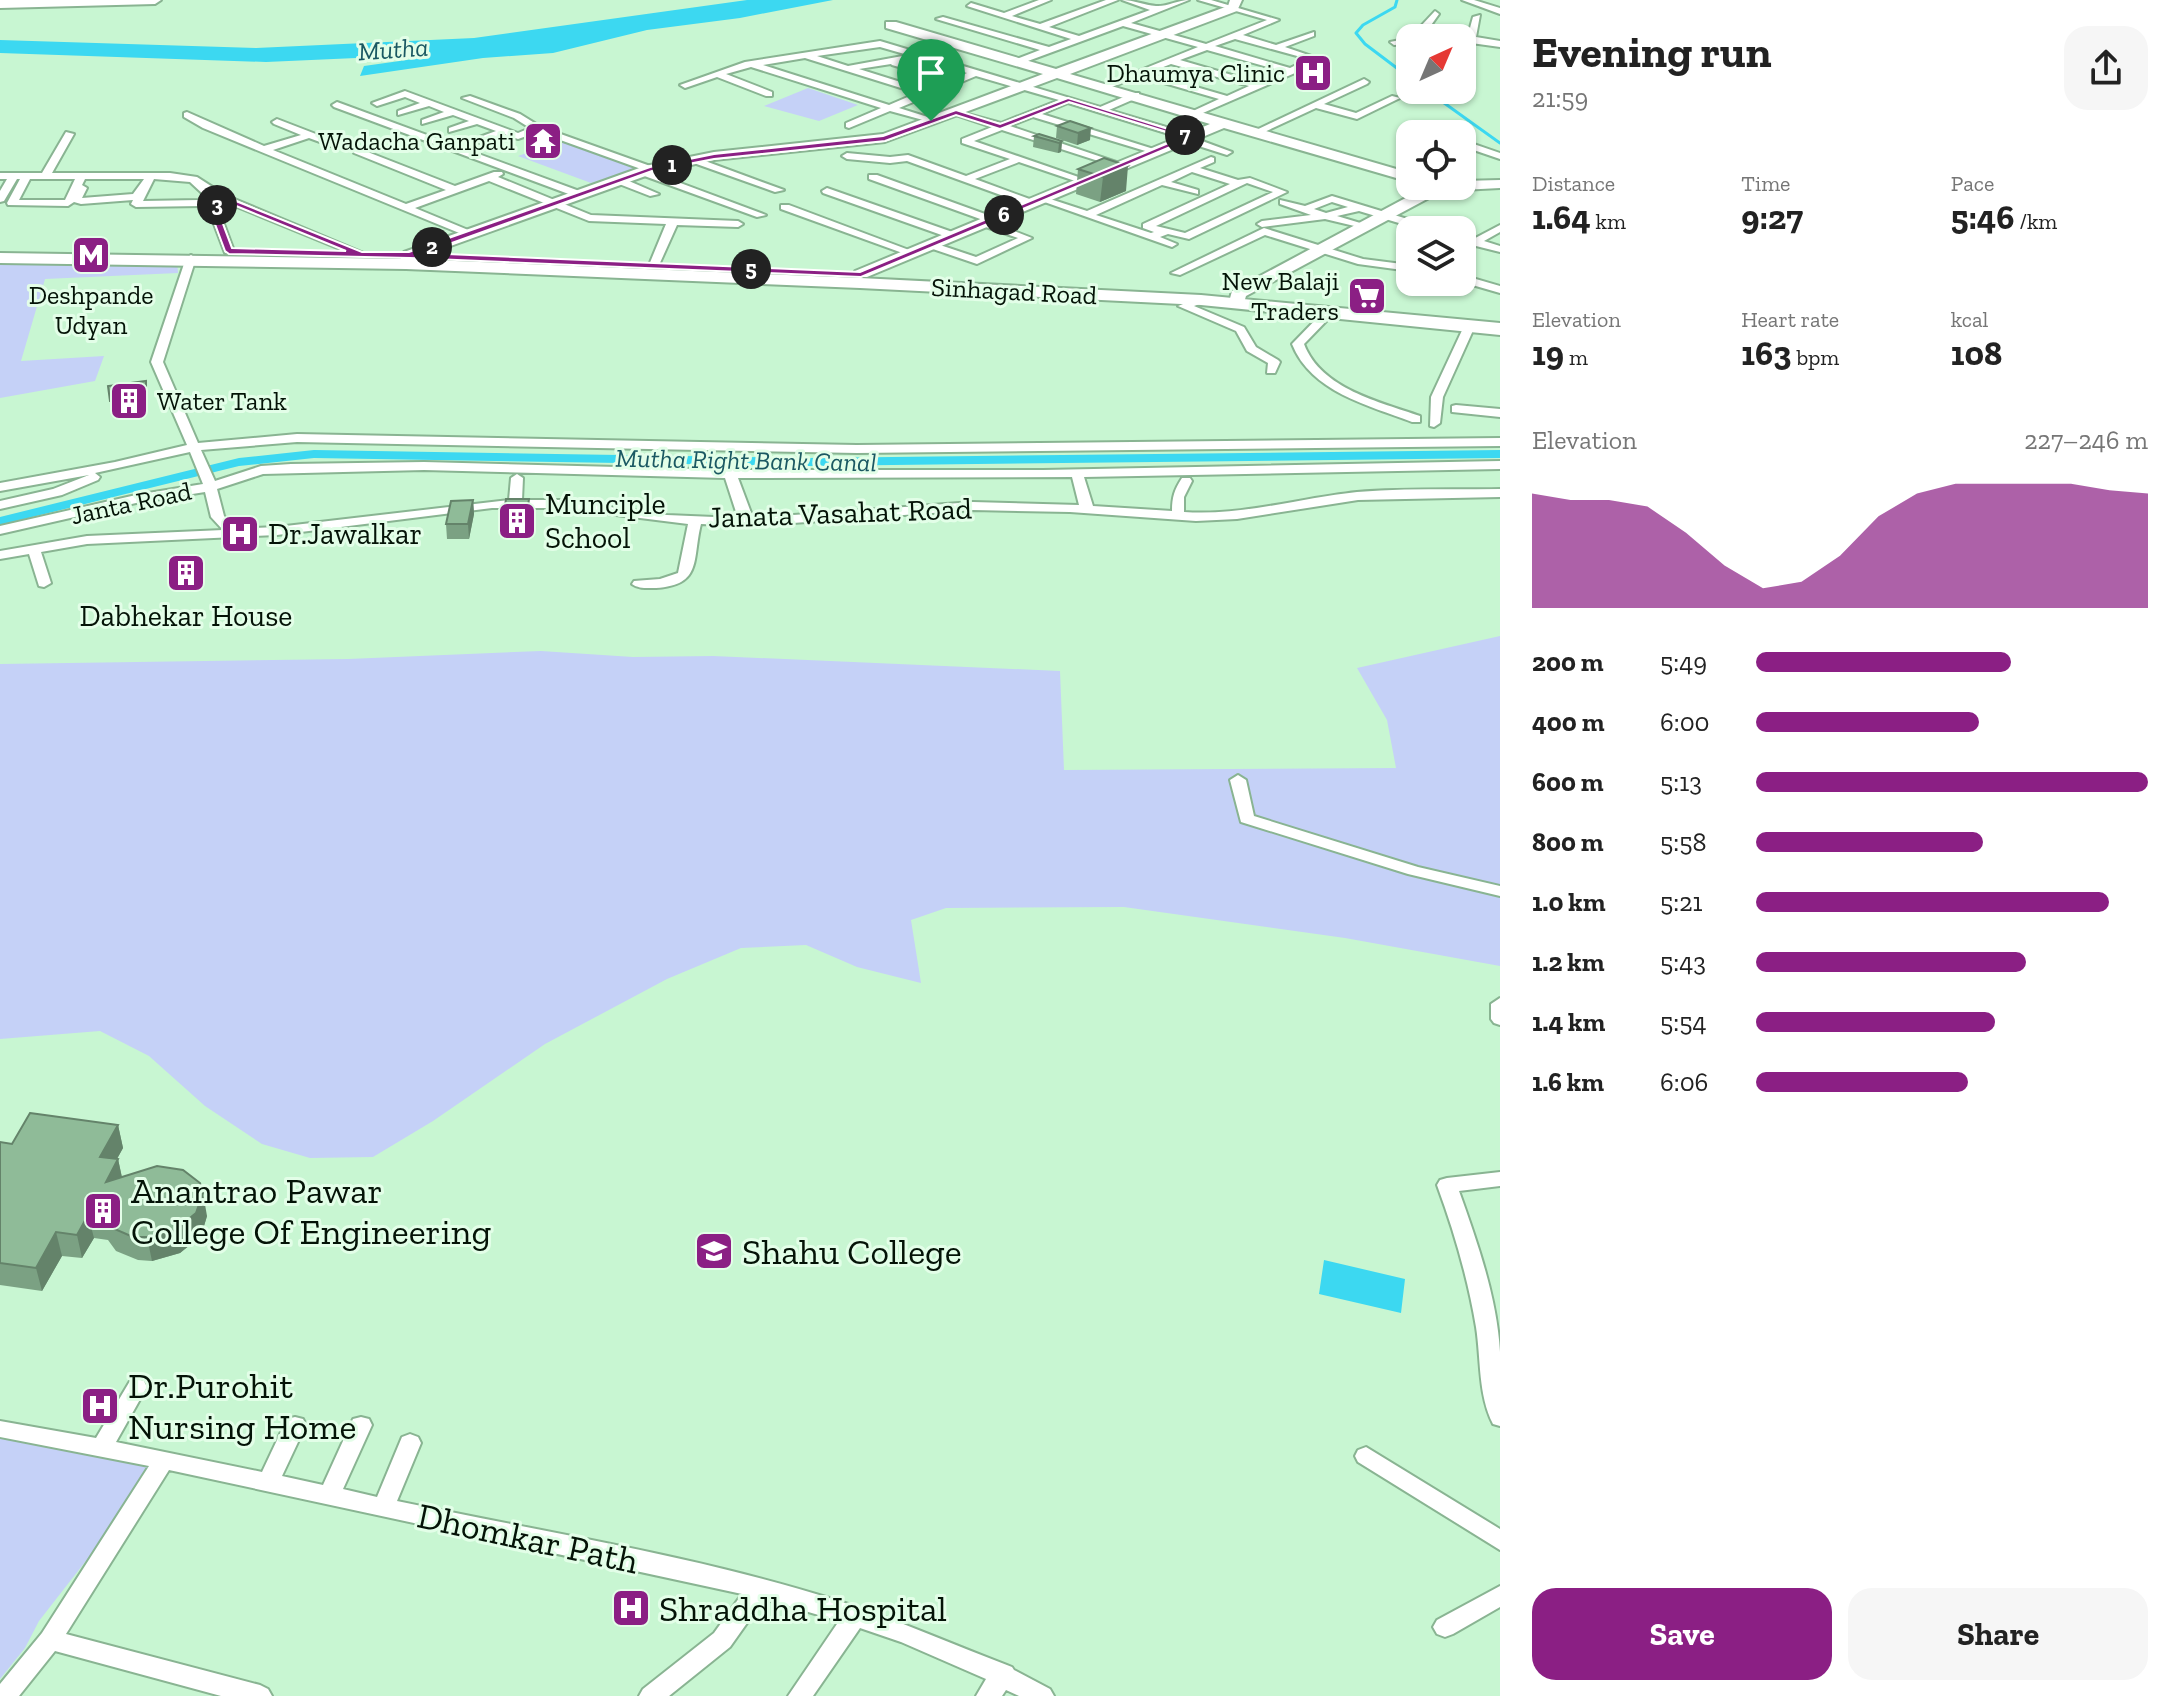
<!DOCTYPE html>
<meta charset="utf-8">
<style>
:root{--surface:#fff;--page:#f6f6f6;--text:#222;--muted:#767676;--accent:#8b1f84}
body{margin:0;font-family:"Zilla Slab",serif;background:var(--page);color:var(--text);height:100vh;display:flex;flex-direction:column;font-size:30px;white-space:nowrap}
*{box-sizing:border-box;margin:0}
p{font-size:26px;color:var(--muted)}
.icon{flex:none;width:44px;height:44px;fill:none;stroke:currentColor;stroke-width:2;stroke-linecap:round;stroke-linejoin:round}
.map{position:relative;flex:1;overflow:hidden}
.panel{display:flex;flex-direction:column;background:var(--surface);width:680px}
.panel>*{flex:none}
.needle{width:52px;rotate:44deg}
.controls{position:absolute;left:1396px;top:24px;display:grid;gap:16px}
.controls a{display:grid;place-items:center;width:80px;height:80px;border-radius:16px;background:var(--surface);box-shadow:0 2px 6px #0004;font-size:40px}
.pin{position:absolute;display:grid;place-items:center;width:68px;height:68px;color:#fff;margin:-82px -34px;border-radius:50% 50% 50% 0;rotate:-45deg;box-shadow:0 0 8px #0007}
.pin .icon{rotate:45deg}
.km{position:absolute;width:40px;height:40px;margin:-20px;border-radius:50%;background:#222;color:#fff;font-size:22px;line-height:40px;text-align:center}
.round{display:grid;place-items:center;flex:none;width:84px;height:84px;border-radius:24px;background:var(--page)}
.overview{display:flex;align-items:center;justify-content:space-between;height:136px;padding:0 32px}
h1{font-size:44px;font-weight:700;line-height:60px}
.metrics{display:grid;grid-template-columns:repeat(3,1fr);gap:12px;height:136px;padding:8px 32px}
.metrics div{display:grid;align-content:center}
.metrics b{font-size:34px;font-weight:700}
.metrics small{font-size:22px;font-weight:400}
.metrics p{font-size:22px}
.chart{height:224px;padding:16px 32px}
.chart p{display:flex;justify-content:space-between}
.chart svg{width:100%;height:144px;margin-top:8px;fill:var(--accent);opacity:.7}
.cta{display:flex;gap:16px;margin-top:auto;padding:16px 32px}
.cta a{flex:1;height:92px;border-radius:24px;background:var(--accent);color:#fff;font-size:32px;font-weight:700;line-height:92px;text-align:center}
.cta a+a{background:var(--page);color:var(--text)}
ul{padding:0 32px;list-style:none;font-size:26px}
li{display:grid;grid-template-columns:128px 96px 1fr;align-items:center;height:60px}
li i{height:20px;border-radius:10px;background:var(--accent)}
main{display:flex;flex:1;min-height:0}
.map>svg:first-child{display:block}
.green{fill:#c5d1f7}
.water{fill:#3cd8f1}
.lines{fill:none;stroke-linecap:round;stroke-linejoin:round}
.stream{stroke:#3cd8f1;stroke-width:3}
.canal{fill:#3cd8f1;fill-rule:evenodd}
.street-casing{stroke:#89b492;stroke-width:4}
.secondary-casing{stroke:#89b492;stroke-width:4}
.primary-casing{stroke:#89b492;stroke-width:4}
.street{fill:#fff;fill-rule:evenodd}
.secondary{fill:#fff;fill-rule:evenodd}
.primary{fill:#fff;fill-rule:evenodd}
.wall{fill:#7ba183}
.shaded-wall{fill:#64836a}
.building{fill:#8fbb98;stroke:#64836a;stroke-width:2}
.route{fill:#8b1f84;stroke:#fff;stroke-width:2;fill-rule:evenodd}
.labels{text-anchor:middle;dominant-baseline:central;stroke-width:6;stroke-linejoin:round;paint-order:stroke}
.far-water-label{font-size:26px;font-style:italic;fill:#1a5862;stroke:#e3fee8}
.far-poi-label{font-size:26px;fill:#041307;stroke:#e3fee8;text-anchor:end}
.far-street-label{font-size:26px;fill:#041307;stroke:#e3fee8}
.poi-label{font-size:30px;fill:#041307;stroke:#e3fee8;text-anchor:start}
.street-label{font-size:30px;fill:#041307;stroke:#e3fee8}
.near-poi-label{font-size:36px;fill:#041307;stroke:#e3fee8;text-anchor:start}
.near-street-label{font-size:36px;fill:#041307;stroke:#e3fee8}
</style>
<main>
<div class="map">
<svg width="1500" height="1696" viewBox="0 0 1500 1696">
<rect width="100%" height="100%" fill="#c8f6d2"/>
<path class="green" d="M808,88L858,105L819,121L764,106Z
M562,141L637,168L591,183L518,156Z
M177,260L178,273L45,279L21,361L104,356L95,381L0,398V261Z
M1500,636V966L1345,938L1124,907L946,908L911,920L921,983L857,967L806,945L741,948L667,979L545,1044L433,1121L373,1157L310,1158L262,1144L205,1106L149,1056L100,1031L0,1039V664L348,659L541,651L633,657L713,656L1060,671L1064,770L1396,768L1387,720L1357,668Z
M0,1431L163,1462L39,1621L25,1648L0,1679Z"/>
<path class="water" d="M747,0H833L740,18L647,30L553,53L483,58L360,76L364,66L421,58L424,55L266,62L0,53V40L256,48L474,38Z
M1324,1260L1405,1279L1401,1313L1319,1294Z"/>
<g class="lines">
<path class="stream" d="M1397,0L1395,7L1363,25L1356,33L1365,44L1410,78
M1426,90L1500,143"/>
<path class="canal" d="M314,450L809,458L1500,450V458L809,466L314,458L239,466L0,525V517L239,458Z"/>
<g class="street-casing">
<path id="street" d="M1039,0H1051L1012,16L1040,24L1106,0H1118L1049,27L1079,36L1150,10L1122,0C1134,0 1144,5 1156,6C1166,7 1178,0 1189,0L1131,23L1206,44L1267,20L1198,0H1211L1279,20L1243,35L1276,45L1314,32V36L1285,47L1320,59L1295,73L1196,116L1193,115V111L1219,99L1140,76L1109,88L1101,86L1198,47L1123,26L1017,65L1014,64V60L1040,50L936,19L943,17L1049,47L1071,39L967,6L971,3L1004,13ZM1235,39L1308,59L1290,68L1215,46ZM1207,50L1282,71L1256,82L1180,60ZM1171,64L1249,86L1227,96L1148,73Z
M1462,0H1474L1500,8V14Z
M1435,11L1439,14L1429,28L1468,35L1473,17L1480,15L1476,37L1500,41V47L1464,42L1462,38L1420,31V27Z
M1410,38V44L1394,45L1390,42Z
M880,41L1100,107L1133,93H1139V97L1109,110L1193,135L1194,138L1232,152L1227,155L1183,141L1182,138L1068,103L1042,114L1160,151L1152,153L1033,117L1010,126L1125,165L1117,167L1002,130L974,141L1090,181L1081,183L1019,162L975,179L1035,201L1036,203L1031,206L907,161L890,163L847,159L842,156L847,153L890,157L908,155L966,176L1010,159L962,143V139L992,127L953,114V110L1001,123L1059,100L976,76L899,108L934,119V123L890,111L849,128L846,127V123L881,108L751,67L726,74L772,92V96H766L717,77L685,88L680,85L745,62ZM880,47L908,55L848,66L817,56ZM805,58L917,93L889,105L763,65ZM919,58L967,73L956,78L901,62ZM891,64L892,65L947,81L926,90L859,69Z
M1364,79L1369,82L1367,84L1324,104L1356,113L1392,96L1400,98L1357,119L1316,108L1260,134L1252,132Z
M405,91L518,133L530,128L514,118L462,98L470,96L520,114L541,127L653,167L655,169L651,172L766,215L757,217L639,174L637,172L641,169L538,132L518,139L504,134L480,143L477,142V138L496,131L477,124L449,132V128L469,121L453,115L422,124V120L444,112L429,106L398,115V111L420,103L405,97L377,106L372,103Z
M337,102L582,192L583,194L574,196L334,107L332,105Z
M187,112L264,146L301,135L274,124L272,122L277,119L334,141L336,143L331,146L309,138L273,150L406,204L446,190L354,153V149H360L455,186L494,172H502L503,174L498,177L591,215L738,221L743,224L738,227L677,225L659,265L654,268L649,265L666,224L589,221L489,181L415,208L473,232V236L469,237L203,128L184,117V113Z
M66,132L74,134L52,173H170L197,177L225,195L366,254L357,256L225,202L221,216L234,251L225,253L211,216L216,198L213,196L202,206L136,207L131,204L133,200L81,204L74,202L68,206L8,205L7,203L20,179H17L4,201L0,202V191L7,179H0V173H42ZM30,179H75L65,200H19ZM85,179H144L133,194L82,198L87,188L82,185ZM154,179L190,182L204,195L199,200L143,201Z
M1462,140L1500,153V159L1462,146Z
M1211,157L1214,158V162L1200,168L1238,180L1250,178L1287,192L1189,239L1168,234L1160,237L1177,244L1172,247L1036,199L1041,196L1087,211ZM1192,172L1230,184L1143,224V228L1154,232L1151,233L1096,215L1162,185L1198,194V190L1171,182ZM1247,183L1273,192L1185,233L1156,226Z
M691,158H697L784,190L775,192L691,162Z
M869,175H877L996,218L997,220L993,223L1032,238L977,264L927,247L926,245L931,242L976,257L1018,238L980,225L979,223L983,220L869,179Z
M614,178H622L659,194L650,196L614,182Z
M827,188L958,234L959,236L950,238L823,193L822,191Z
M1332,196L1437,228L1438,230H1422L1359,211L1337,216L1367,225V229L1325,219L1262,227L1257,224L1262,221L1311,215L1280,204V200L1305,206ZM1332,202L1348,207L1326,213L1314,209Z
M781,205H789L917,253L908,255L781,209Z
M1500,225V232L1484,241L1500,246V252L1476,246L1462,252V245Z
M1264,228L1363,259L1410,265V271L1358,264L1265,235L1180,275L1171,273Z
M191,255L196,258L163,362L198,443L297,434L857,445L1500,438V446L857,453L297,442L201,450L215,481L261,466L291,464L424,462L736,470H1043L1500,461V469L1084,477L1093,506L1172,511C1172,498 1174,490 1182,478H1190L1192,481L1184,497V512C1243,516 1299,498 1357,492C1404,488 1453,490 1500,489V497L1358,500L1237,519L1196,521L1070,512L973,510L753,526L701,524C692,559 703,585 656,588C647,588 639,589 632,584L634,581L660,579L678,573L688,524L560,508H492L277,535L87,544L41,552L51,583L44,587L39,586L29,554L0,559V551L87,536L223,530L211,517L205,492L136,503L0,534V526L136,495L203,484L190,452L95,473L100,477L98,480L62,495L0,509V501L53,489L89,475L0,491V483L115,462L187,445L151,362L186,258ZM424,470L725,478L738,518L667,515L560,500H522L523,478L517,474L511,478L509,500L277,527L236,529L224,516L217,489L263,474ZM1072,477L1079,505L973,502L753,518L738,478Z
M1462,275L1500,286V293L1462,282Z
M1201,297L1205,298V302L1194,306L1244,327L1256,347L1278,360L1280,362L1275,373H1267L1268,363L1247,351L1236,331L1178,306Z
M1325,310L1335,312L1304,344C1321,389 1380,402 1420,416V422H1412C1368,405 1311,392 1292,344Z
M1465,324L1475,326L1443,397L1440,423L1434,427L1430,426L1431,397Z
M1456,405L1500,409V417L1452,412V406Z
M1238,775L1246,780L1254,816L1418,867L1500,886V896L1408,874L1241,822L1230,780Z
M1500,998V1025L1494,1023L1491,1019V1004Z
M1500,1172V1186L1459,1191C1477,1241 1497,1298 1500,1352C1500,1377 1500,1402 1500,1426L1493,1424C1478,1395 1481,1359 1476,1327C1468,1279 1454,1231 1437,1185L1440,1180L1447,1178Z
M137,1379L144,1381L147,1387L116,1442L262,1472L287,1419L295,1417L303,1419L306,1425L282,1476L323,1485L353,1419L361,1417L369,1419L372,1425L343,1489L377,1497L402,1437L410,1434L418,1437L421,1443L397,1501C543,1532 693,1555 836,1600C896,1619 954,1645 1012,1667L1014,1670L1050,1689L1054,1696H1019L1006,1690L1002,1696H976L986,1679L901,1642L860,1628L813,1696H788L839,1621L764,1599L730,1647L669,1696H639L643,1689L714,1633L742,1594L169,1470L66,1634L260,1685L268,1689L272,1696H221L55,1651L19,1696H0V1684L42,1633L149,1466L0,1437V1421L96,1438L130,1381Z
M1366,1447L1500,1529V1550L1358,1462L1355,1456L1358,1450Z
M1500,1586V1607L1453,1634L1445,1637L1437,1634L1433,1627L1437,1620Z"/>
</g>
<g class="secondary-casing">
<path id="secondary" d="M0,0H161L155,4L0,8Z
M1230,0H1242L1237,11L1070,74L1410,173V182L1224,128L867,277H855V271L1210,124L1057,78L885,142L714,160L654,173L417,258L412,267L406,269L398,264L404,252L645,166L714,152L883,134L1043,74L886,28V22H896L1056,69L1228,6Z
M1500,180V188L1442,191L1246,296L1243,306H1231L1229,302L1232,291L1428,186H1462V181Z"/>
</g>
<g class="primary-casing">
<path id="primary" d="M0,253L406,259L860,278L1201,295L1500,323V335L1201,305L860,288L406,269L0,263Z"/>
</g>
<use href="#street" class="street"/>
<use href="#secondary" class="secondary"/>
<use href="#primary" class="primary"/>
</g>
<path class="wall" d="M1070,121L1090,140L1077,145L1056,138L1057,126Z
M1034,136L1062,141L1061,152L1058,153L1033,147Z
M1104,158L1126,191L1100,202L1076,194L1078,169Z
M473,500L474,514L469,539H447L446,524Z
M530,514L526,539H503L502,524Z
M118,1125L123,1148L117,1159H118L122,1177L207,1216L201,1236L180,1253L152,1261L138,1260L116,1251L108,1240L94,1238L82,1258L62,1256L42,1291L0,1285V1142L12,1144Z"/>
<path class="shaded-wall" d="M1091,128L1090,140L1077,145L1078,133Z
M1062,141L1061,152L1058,153L1059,143Z
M1128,166L1126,191L1100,202L1103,177Z
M146,381L148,406L112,411L110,401Z
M529,499L530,514L526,539L525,524Z
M473,500L474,514L469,539L468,524Z
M118,1125L123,1148L105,1180L100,1157Z
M118,1159L123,1183L106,1182Z
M203,1193L207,1216L201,1236L180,1253L152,1261L147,1237Z
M88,1215L94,1238L82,1258L77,1235Z
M56,1232L62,1256L42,1291L36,1268Z"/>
<path class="building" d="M1070,121L1091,128L1078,133L1057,126Z
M1039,134L1062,141L1059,143L1034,136Z
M1104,158L1128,166L1103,177L1078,169Z
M146,381V397L110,401L108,386Z
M506,499H529L525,524H502Z
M473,500L468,524H446L451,501Z
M30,1113L118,1125L100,1157L118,1159L106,1182L157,1166L183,1170L200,1183L203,1193L196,1213L175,1230L147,1237H133L110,1227L102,1216L88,1215L77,1235L56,1232L36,1268L0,1263V1142L12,1144Z"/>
<path class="route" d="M1068,98L1194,137L861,277L410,258L229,254L225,251L212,216L216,197L221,195L362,252H409L650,167L714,154L883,136L956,110L1000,124ZM1069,102L1183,137L860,272L424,253L652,171L714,159L885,141L956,115L1000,129ZM224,201L346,251L232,248L220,216Z"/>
<defs>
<g id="hospital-square" transform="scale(2)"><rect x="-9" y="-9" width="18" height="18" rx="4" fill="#8b1f84" stroke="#e3fee8"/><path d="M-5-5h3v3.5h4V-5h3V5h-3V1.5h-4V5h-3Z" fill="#fff"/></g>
<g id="temple-square" transform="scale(2)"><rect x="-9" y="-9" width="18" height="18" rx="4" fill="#8b1f84" stroke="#e3fee8"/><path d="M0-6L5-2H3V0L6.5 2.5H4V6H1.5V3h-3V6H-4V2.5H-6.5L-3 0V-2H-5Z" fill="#fff"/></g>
<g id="metro-square" transform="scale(2)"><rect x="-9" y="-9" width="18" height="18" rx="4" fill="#8b1f84" stroke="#e3fee8"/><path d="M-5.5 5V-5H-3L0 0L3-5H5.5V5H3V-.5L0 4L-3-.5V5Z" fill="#fff"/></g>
<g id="supermarket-square" transform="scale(2)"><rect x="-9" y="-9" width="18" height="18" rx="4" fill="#8b1f84" stroke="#e3fee8"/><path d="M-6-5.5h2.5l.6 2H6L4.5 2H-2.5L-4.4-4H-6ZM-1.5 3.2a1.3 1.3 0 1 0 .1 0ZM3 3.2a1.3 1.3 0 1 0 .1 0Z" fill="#fff"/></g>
<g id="building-square" transform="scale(2)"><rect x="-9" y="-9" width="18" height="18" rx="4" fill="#8b1f84" stroke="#e3fee8"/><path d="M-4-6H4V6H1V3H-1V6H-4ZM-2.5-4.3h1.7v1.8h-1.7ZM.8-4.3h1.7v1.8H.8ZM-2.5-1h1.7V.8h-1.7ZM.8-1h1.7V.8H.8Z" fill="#fff"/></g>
<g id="university-square" transform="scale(2)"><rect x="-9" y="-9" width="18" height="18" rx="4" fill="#8b1f84" stroke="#e3fee8"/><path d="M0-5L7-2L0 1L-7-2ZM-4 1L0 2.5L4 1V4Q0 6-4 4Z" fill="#fff"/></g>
</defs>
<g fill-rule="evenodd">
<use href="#hospital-square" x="1313" y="73"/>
<use href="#temple-square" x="543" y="141"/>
<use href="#metro-square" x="91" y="255"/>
<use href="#supermarket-square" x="1367" y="296"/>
<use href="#building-square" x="129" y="401"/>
<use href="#building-square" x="517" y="521"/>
<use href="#hospital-square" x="240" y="534"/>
<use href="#building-square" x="186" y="573"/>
<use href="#building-square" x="103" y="1211"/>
<use href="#university-square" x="714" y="1251"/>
<use href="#hospital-square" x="100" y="1406"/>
<use href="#hospital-square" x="631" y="1608"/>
</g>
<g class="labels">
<g class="far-water-label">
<text transform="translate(393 49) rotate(-4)">Mutha</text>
<text transform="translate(746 460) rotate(1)">Mutha Right Bank Canal</text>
</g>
<g class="far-poi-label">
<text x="1285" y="73">Dhaumya Clinic</text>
<text x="515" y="141">Wadacha Ganpati</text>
<text x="1339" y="281">New Balaji<tspan x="1339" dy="30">Traders</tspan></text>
<text x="91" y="295" text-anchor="middle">Deshpande<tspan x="91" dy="30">Udyan</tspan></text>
<text x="157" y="401" text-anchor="start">Water Tank</text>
</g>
<g class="far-street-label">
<text transform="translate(1014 291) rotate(3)">Sinhagad Road</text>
<text transform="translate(131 503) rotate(-12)">Janta Road</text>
</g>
<g class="poi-label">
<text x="545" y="504">Munciple<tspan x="545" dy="34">School</tspan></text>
<text x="268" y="534">Dr.Jawalkar</text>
<text x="186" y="616" text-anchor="middle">Dabhekar House</text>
</g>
<g class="street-label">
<text transform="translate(840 513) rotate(-2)">Janata Vasahat Road</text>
</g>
<g class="near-poi-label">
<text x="131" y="1190">Anantrao Pawar<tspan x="131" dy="41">College Of Engineering</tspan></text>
<text x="742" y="1251">Shahu College</text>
<text x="128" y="1385">Dr.Purohit<tspan x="128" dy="41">Nursing Home</tspan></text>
<text x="659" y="1608">Shraddha Hospital</text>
</g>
<g class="near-street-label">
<text transform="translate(528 1538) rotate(12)">Dhomkar Path</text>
</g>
</g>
</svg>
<div class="controls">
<a><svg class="needle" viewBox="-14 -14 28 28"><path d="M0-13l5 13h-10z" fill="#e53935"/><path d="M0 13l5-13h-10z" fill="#767676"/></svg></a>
<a><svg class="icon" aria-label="locate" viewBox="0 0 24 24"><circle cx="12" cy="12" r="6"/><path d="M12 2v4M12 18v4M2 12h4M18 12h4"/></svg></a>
<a><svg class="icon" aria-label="layers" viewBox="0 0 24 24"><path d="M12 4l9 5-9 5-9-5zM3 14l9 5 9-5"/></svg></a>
</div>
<div class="pin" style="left:931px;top:121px;background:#1e9e55"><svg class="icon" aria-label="arrive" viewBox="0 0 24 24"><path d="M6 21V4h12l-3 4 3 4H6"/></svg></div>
<b class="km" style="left:672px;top:165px">1</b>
<b class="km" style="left:432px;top:247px">2</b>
<b class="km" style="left:217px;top:205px">3</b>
<b class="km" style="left:751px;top:269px">5</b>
<b class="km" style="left:1004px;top:215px">6</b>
<b class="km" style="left:1185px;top:135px">7</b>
</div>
<section class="panel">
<div class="overview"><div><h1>Evening run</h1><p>21:59</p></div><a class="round"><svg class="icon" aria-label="share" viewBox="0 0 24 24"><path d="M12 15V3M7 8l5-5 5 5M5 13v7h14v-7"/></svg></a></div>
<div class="metrics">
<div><p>Distance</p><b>1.64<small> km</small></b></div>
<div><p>Time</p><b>9:27</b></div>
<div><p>Pace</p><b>5:46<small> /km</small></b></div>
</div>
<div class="metrics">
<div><p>Elevation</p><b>19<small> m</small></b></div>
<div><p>Heart rate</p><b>163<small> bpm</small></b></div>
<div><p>kcal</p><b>108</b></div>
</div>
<div class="chart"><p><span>Elevation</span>227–246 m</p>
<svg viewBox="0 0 160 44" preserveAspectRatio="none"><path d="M0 44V9L10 11L20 11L30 13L40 21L50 31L60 38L70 36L80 28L90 16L100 9L110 6L120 6L130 6L140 6L150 8L160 9V44z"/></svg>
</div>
<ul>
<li><b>200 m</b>5:49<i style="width:65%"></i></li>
<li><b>400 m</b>6:00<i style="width:57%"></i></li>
<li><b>600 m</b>5:13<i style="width:100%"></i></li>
<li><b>800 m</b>5:58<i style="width:58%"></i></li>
<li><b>1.0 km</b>5:21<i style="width:90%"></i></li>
<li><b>1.2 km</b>5:43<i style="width:69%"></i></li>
<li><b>1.4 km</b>5:54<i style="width:61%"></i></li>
<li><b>1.6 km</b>6:06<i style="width:54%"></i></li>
</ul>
<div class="cta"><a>Save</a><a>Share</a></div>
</section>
</main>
